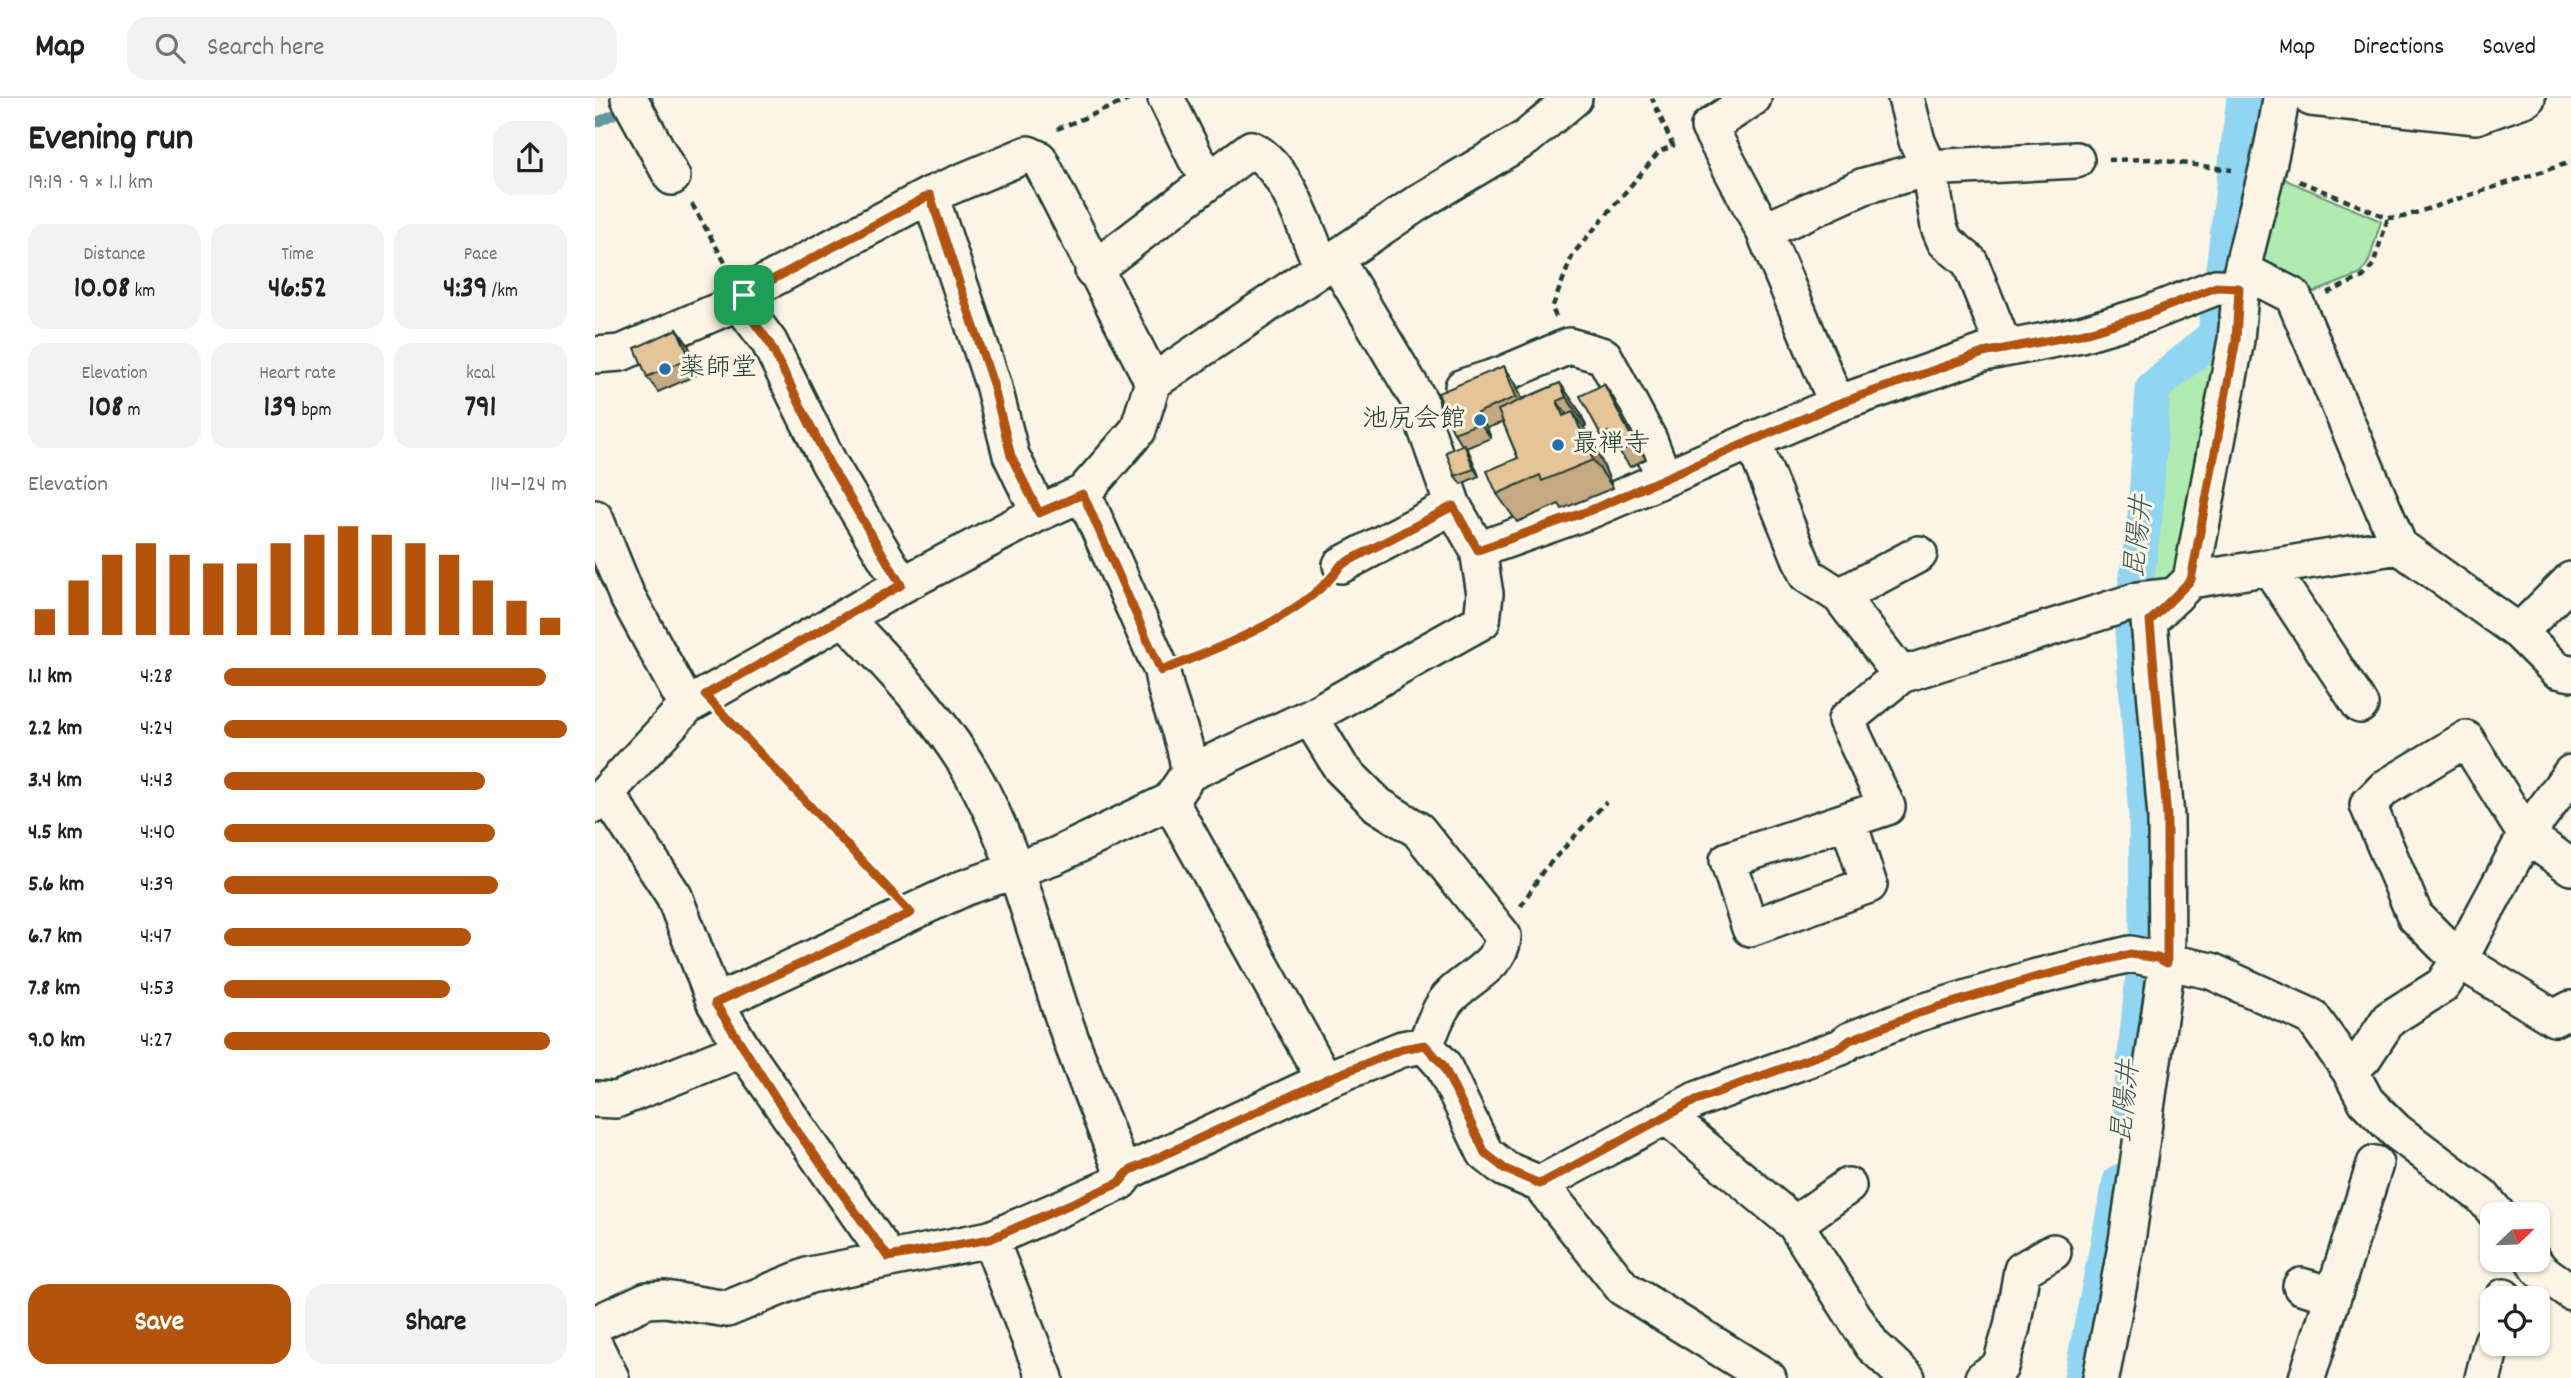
<!DOCTYPE html>
<meta charset="utf-8">
<style>
:root{--surface:#fff;--page:#f2f2f2;--text:#202124;--muted:#757577;--line:#e0e0e0;--accent:#b45309}
body{margin:0;font-family:Dekko,"Klee One",sans-serif;background:var(--page);color:var(--text);height:100vh;display:flex;flex-direction:column;font-size:26px;white-space:nowrap}
*{box-sizing:border-box;margin:0}
p{font-size:23px;color:var(--muted)}
.icon{flex:none;width:38px;height:38px;fill:none;stroke:currentColor;stroke-width:2;stroke-linecap:round;stroke-linejoin:round}
.map{position:relative;flex:1;overflow:hidden}
.panel{display:flex;flex-direction:column;background:var(--surface);width:595px}
.panel>*{flex:none}
.needle{width:46px;rotate:67deg}
.tools{position:absolute;left:1885px;top:1104px;display:grid;gap:14px}
.tools a{display:grid;place-items:center;width:70px;height:70px;border-radius:14px;background:var(--surface);box-shadow:0 2px 5px #0004;font-size:35px}
.pin{position:absolute;display:grid;place-items:center;width:60px;height:60px;color:#fff;margin:-30px;border-radius:14px;box-shadow:0 4px 10px #0006}
.round{display:grid;place-items:center;flex:none;width:74px;height:74px;border-radius:21px;background:var(--page)}
.overview{display:flex;align-items:center;justify-content:space-between;height:119px;padding:0 28px}
h1{font-size:38px;font-weight:700;line-height:52px}
.figures{display:grid;grid-template-columns:repeat(3,1fr);gap:10px;height:119px;padding:7px 28px}
.figures div{display:grid;align-content:center;border-radius:18px;background:var(--page);text-align:center}
.figures b{font-size:30px;font-weight:700}
.figures small{font-size:19px;font-weight:400}
.figures p{font-size:19px}
.chart{height:196px;padding:14px 28px}
.chart p{display:flex;justify-content:space-between}
.chart svg{width:100%;height:126px;margin-top:7px;stroke:var(--accent);stroke-width:6}
.action{display:flex;gap:14px;margin-top:auto;padding:14px 28px}
.action a{flex:1;height:80px;border-radius:21px;background:var(--accent);color:#fff;font-size:28px;font-weight:700;line-height:80px;text-align:center}
.action a+a{background:var(--page);color:var(--text)}
ul{padding:0 28px;list-style:none;font-size:23px}
li{display:grid;grid-template-columns:112px 84px 1fr;align-items:center;height:52px}
li i{height:18px;border-radius:9px;background:var(--accent)}
header{display:flex;align-items:center;gap:42px;box-sizing:border-box;height:98px;padding:0 35px;background:var(--surface);border-bottom:2px solid var(--line)}
header strong{font-size:33px}
nav{display:flex;gap:38px;margin-inline-start:auto;font-size:24px}
.search{width:490px;height:63px;background:var(--page);display:flex;align-items:center;gap:18px;box-sizing:border-box;padding:0 24px;border-radius:21px;color:var(--muted);font-size:26px}
main{display:flex;flex:1;min-height:0}
.map>svg:first-child{display:block}
.green{fill:#b0ebb0;stroke:#689472;stroke-width:2}
.lines{fill:none;stroke-linecap:round;stroke-linejoin:round}
.stream{stroke:#6398a6;stroke-width:10}
.canal{stroke:#90d5f2;stroke-width:35}
.minor-casing{stroke:#1f3d34;stroke-width:40}
.path{stroke:#1f3d34;stroke-width:4.5;stroke-dasharray:7 5;stroke-linecap:butt}
.minor{stroke:#fcf5e5;stroke-width:35}
.wall{fill:#c5a982;stroke:#1f3d34;stroke-width:2}
.shaded-wall{fill:#a0896a;stroke:#1f3d34;stroke-width:2}
.building{fill:#e5c497;stroke:#1f3d34;stroke-width:2}
.route-casing{stroke:#fff;stroke-width:14}
.route{stroke:#b45309;stroke-width:9}
.poi-dot{fill:#1f6fb2;stroke:#fcf5e5;stroke-width:2.5}
.labels{text-anchor:middle;dominant-baseline:central;stroke-width:6;stroke-linejoin:round;paint-order:stroke}
.poi-label{font-size:26px;fill:#1f3d34;stroke:#fcf5e5;text-anchor:start}
.water-label{font-size:28px;font-style:italic;fill:#365b5a;stroke:#fcf5e5}
</style>
<header>
<strong>Map</strong>
<div class="search"><svg class="icon" aria-label="search" viewBox="0 0 24 24"><circle cx="10" cy="10" r="6"/><path d="M15 15l6 6"/></svg>Search here</div>
<nav><a>Map</a><a>Directions</a><a>Saved</a></nav>
</header>
<main>
<section class="panel">
<div class="overview"><div><h1>Evening run</h1><p>19:19 · 9 × 1.1 km</p></div><a class="round"><svg class="icon" aria-label="share" viewBox="0 0 24 24"><path d="M12 15V3M7 8l5-5 5 5M5 13v7h14v-7"/></svg></a></div>
<div class="figures">
<div><p>Distance</p><b>10.08<small> km</small></b></div>
<div><p>Time</p><b>46:52</b></div>
<div><p>Pace</p><b>4:39<small> /km</small></b></div>
</div>
<div class="figures">
<div><p>Elevation</p><b>108<small> m</small></b></div>
<div><p>Heart rate</p><b>139<small> bpm</small></b></div>
<div><p>kcal</p><b>791</b></div>
</div>
<div class="chart"><p><span>Elevation</span>114–124 m</p>
<svg viewBox="0 0 160 44" preserveAspectRatio="none"><path d="M5 44V35M15 44V25M25 44V16M35 44V12M45 44V16M55 44V19M65 44V19M75 44V12M85 44V9M95 44V6M105 44V9M115 44V12M125 44V16M135 44V25M145 44V32M155 44V38"/></svg>
</div>
<ul>
<li><b>1.1 km</b>4:28<i style="width:94%"></i></li>
<li><b>2.2 km</b>4:24<i style="width:100%"></i></li>
<li><b>3.4 km</b>4:43<i style="width:76%"></i></li>
<li><b>4.5 km</b>4:40<i style="width:79%"></i></li>
<li><b>5.6 km</b>4:39<i style="width:80%"></i></li>
<li><b>6.7 km</b>4:47<i style="width:72%"></i></li>
<li><b>7.8 km</b>4:53<i style="width:66%"></i></li>
<li><b>9.0 km</b>4:27<i style="width:95%"></i></li>
</ul>
<div class="action"><a>Save</a><a>Share</a></div>
</section>
<div class="map">
<svg width="1976" height="1280" viewBox="0 0 1976 1280">
<rect width="100%" height="100%" fill="#fcf5e5"/>
<filter id="ink" filterUnits="userSpaceOnUse"><feTurbulence type="fractalNoise" baseFrequency=".0143" numOctaves="2"/><feDisplacementMap in="SourceGraphic" scale="14" xChannelSelector="R" yChannelSelector="G"/><feConvolveMatrix kernelMatrix="1 2 1 2 8 2 1 2 1" color-interpolation-filters="sRGB"/></filter>
<g filter="url(#ink)">
<path class="green" d="M1679,71L1693,83L1786,123L1774,163L1766,176L1704,200L1658,174Z
M1632,242L1590,475L1549,496L1564,291L1618,244Z"/>
<g class="lines">
<path class="stream" d="M0,25L54,0"/>
<path class="canal" d="M1535,1007L1552,837L1551,718L1536,521L1550,418L1558,290L1620,237L1649,0
M1486,1280L1525,1083"/>
<g class="minor-casing">
<path id="minor" d="M34,0L77,79
M571,0L601,61L615,80
M1158,0L1114,29L1169,133L1242,306
M1311,0L1322,43L1334,70L1344,129L1350,143L1375,164L1404,237L1415,249
M1686,0C1678,59 1660,114 1647,172L1698,198L1804,448L1924,534L1962,572L1976,575
M1716,0L1881,18L1932,0
M335,97L398,286L416,357L444,415
M1169,133L1269,88L1334,70L1481,62
M144,204L174,244L234,365L307,487
M0,257L26,255L144,204L149,196L335,97L433,56L444,61L558,284
M868,289L906,277L974,248L1009,258L1054,342L1068,378
M1157,342L1212,477L1245,498L1306,577
M488,395L567,573C572,609 592,639 594,675
M0,420L31,496L92,608
M883,452L996,412L1242,306L1388,255L1486,236L1550,217L1621,189L1644,190
M746,467L858,408
M1674,469L1765,607
M1596,482L1804,448
M1245,498L1324,456
M249,520C302,575 359,634 392,704C426,774 445,851 470,925C488,977 510,1028 529,1079
M1924,534L1976,482
M715,619L746,670L783,707L823,732L908,838C907,870 864,882 849,906C841,918 836,934 830,947
M12,696L79,798L120,905L148,951L293,1159
M575,703L730,982
M0,707L92,608L307,487L444,415L488,395L543,332L558,284L824,104L931,40L979,0
M1253,722L1274,787L1155,830L1133,762L1292,709L1251,622L1306,577L1544,502L1580,498
M1976,769L1931,737L1864,862L1959,920L1976,911
M120,905L369,790L460,758L575,703L594,675L715,619L887,523L890,496L883,452L858,408L831,331L825,304L741,162L722,157C708,124 690,67 656,51L498,172
M1755,973L1769,959L1794,921L1848,887L1864,862L1820,818L1773,707L1790,690L1871,641L1931,737L1976,675
M0,1001L21,1002L148,951
M1071,1018L1200,1126L1277,1247L1312,1280
M945,1086L1101,1002L1246,949L1255,942L1321,916L1438,880L1535,856L1616,873L1717,919L1755,973L1771,1003L1801,1033L1887,1098L1902,1116
M1200,1126L1253,1088
M395,1141L524,1085L534,1073L730,982L807,951L830,947L848,967L890,1055L910,1071L945,1086L1028,1190L1173,1280
M1938,1162L1945,1172L1976,1194
M1706,1188L1738,1197
M1908,1200L1909,1199
M0,1226L52,1202L70,1201L132,1211L215,1177L395,1141L450,1280
M0,1248L16,1280
M1388,1280L1405,1269L1417,1229L1427,1172L1458,1154
M1506,1280L1532,1143L1572,865L1571,719L1554,523L1596,482L1641,242L1647,172
M1712,1280L1780,1066
M1888,1280L1897,1244"/>
</g>
<path class="path" d="M462,31L538,0
M1513,62L1556,61L1637,72
M1704,83L1793,120L1808,119L1976,64
M97,106L132,168
M1732,195L1768,179L1778,167L1793,120
M961,219L957,210L978,156L1065,53L1078,48L1057,0
M596,561L670,530L723,491
M135,623L292,790
M926,808L948,773L1011,704"/>
<use href="#minor" class="minor"/>
</g>
<path class="wall" d="M82,231L93,247L106,275L63,294L52,279Z
M920,284L927,301L965,285L985,314L991,328L988,329L998,343L1018,390L967,411L964,406L922,424L902,396L923,360L908,324L892,330L896,340L871,350L874,354L884,378L866,386L860,378L867,347L859,335L843,295Z
M1009,286L1019,301L1051,361L1035,369L1022,350L1017,352L1006,337Z"/>
<path class="shaded-wall" d="M82,231L93,247L106,275L95,260Z
M909,268L920,284L932,314L921,299Z
M965,285L985,314L991,328L971,299Z
M1009,286L1019,301L1051,361L1040,346Z
M962,303L982,331L968,318Z
M978,314L998,343L1018,390L998,362Z
M882,315L892,330L896,340L885,325Z
M869,346L874,354L884,378L879,371Z"/>
<path class="building" d="M82,231L95,260L52,279L40,250Z
M909,268L921,299L882,315L885,325L859,335L843,295Z
M965,285L971,299L962,303L968,318L978,314L998,362L947,383L945,377L902,396L892,373L923,360L903,312Z
M1009,286L1040,346L1024,354L1013,334L1006,337L985,298Z
M869,346L879,371L860,378L851,354Z"/>
</g>
<g class="lines" filter="url(#ink)">
<g class="route-casing">
<path id="route" d="M335,97L398,286L416,358L444,415L488,396L566,573C621,551 713,517 746,467L858,408L883,452L996,412L1242,306L1388,255L1486,236L1550,217L1621,189L1644,190L1641,242L1596,482L1555,523L1572,719V865L1563,860L1535,856L1438,880L1321,916L1255,942L1246,949L1101,1002L945,1086L910,1071L890,1055L848,967L830,947L807,951L730,982L534,1073L524,1085L395,1141L293,1159L200,1030L120,905L316,815L110,597L306,487L234,365L174,244L144,204L149,197Z"/>
</g>
<use href="#route" class="route"/>
</g>
<g class="poi-dot">
<circle cx="70" cy="271" r="7"/>
<circle cx="885" cy="322" r="7"/>
<circle cx="963" cy="347" r="7"/>
</g>
<g class="labels">
<g class="poi-label">
<text x="84" y="271">薬師堂</text>
<text x="871" y="322" text-anchor="end">池尻会館</text>
<text x="977" y="347">最禅寺</text>
</g>
<g class="water-label">
<text transform="translate(1546 439) rotate(-84)">昆陽井</text>
<text transform="translate(1533 1004) rotate(-84)">昆陽井</text>
</g>
</g>
</svg>
<div class="tools">
<a><svg class="needle" viewBox="-14 -14 28 28"><path d="M0-13l5 13h-10z" fill="#e53935"/><path d="M0 13l5-13h-10z" fill="#757577"/></svg></a>
<a><svg class="icon" aria-label="locate" viewBox="0 0 24 24"><circle cx="12" cy="12" r="6"/><path d="M12 2v4M12 18v4M2 12h4M18 12h4"/></svg></a>
</div>
<div class="pin" style="left:149px;top:197px;background:#1e9e55"><svg class="icon" aria-label="arrive" viewBox="0 0 24 24"><path d="M6 21V4h12l-3 4 3 4H6"/></svg></div>
</div>
</main>
